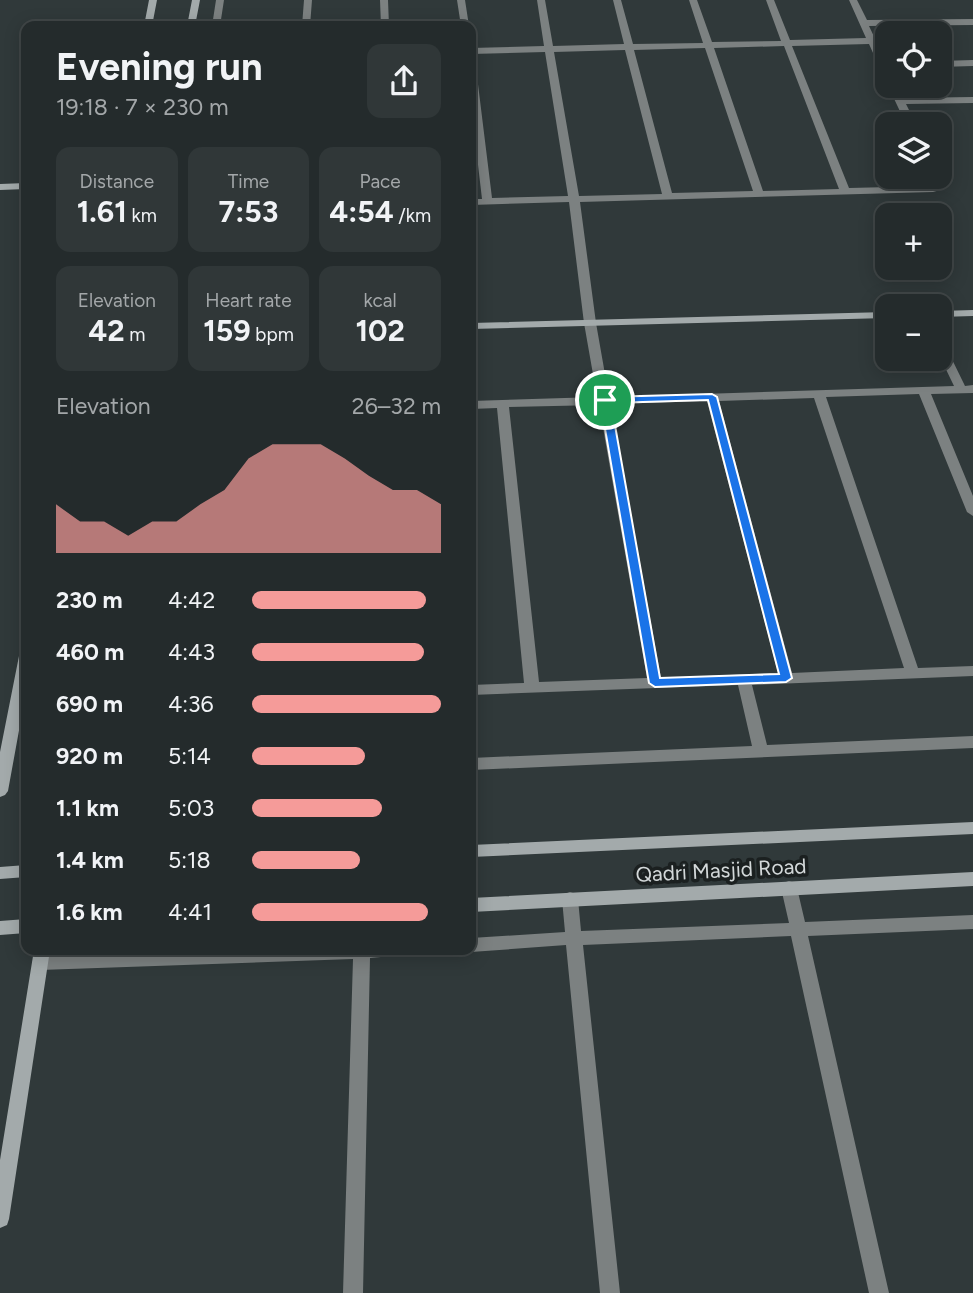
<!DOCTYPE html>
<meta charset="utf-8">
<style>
:root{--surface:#242b2c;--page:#303738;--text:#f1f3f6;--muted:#a3a7a9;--line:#414748;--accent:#f59b99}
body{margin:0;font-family:Figtree,sans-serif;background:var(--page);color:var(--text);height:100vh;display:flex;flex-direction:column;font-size:26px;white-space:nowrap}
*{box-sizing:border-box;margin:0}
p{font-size:23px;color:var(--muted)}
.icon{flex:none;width:38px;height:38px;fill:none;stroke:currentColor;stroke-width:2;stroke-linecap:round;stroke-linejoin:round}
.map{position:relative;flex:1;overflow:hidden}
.drawer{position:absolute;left:21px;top:21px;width:455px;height:934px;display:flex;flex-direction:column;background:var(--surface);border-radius:14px;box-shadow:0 4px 18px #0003,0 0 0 2px var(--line)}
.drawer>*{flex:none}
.controls{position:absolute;left:875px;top:21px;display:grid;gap:14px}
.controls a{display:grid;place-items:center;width:77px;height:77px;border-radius:14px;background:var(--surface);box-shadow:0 4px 18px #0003,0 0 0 2px var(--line);font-size:35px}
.pin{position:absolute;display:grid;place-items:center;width:60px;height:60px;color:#fff;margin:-30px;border:4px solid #fff;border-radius:50%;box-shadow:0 2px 7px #0007}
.round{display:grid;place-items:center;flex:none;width:74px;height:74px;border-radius:14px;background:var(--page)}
.overview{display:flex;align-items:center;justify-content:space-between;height:119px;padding:0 35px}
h1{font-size:38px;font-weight:700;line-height:52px}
.metrics{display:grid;grid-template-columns:repeat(3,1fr);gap:10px;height:119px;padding:7px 35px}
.metrics div{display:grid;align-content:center;border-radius:14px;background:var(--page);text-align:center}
.metrics b{font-size:30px;font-weight:700}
.metrics small{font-size:19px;font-weight:400}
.metrics p{font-size:19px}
.chart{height:196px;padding:14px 35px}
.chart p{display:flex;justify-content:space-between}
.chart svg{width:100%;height:126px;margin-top:7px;fill:var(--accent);opacity:.7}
ul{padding:0 35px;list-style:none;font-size:23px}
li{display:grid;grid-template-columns:112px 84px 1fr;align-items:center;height:52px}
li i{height:18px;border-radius:9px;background:var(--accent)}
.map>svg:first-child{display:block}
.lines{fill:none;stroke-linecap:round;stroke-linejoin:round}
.street{fill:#7c8181;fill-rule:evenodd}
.secondary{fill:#a3aaab;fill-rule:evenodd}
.route{fill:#1a73e8;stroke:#fff;stroke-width:2;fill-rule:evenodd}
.labels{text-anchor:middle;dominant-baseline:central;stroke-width:7;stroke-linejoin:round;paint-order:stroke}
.street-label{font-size:21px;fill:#d3d8d9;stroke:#1b2020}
</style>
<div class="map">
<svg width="973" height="1293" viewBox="0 0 973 1293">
<rect width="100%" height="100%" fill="#30393a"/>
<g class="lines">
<path class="street" d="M216,0H224L220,26H212Z
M304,0H312L310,26H302Z
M380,0H388L389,26H381Z
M457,0H465L469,26H461Z
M537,0H545L553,46L624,44L613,0H621L633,44L703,43L689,0H697L712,42L781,41L766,0H774L790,40L866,38L849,0H857L867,20L973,19V25L869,26L887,64V76L882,73L869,44L792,46L849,188L932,186L934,185L930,177H940L945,187L944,189L933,192L580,202L596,323L609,397L954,386L940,357V342L944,343L965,386L973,385V393L931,394L973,496V516L967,512L919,394L826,397L918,668L973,666V676L752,685L767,745L973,736V748L471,770V758L752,746L738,685L471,695V685L524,683L497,408L471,409V401L597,397L584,323L569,202L471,205V199H482L471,105V65L476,68L492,198L568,196L545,52L471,54V48L544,46ZM784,46L839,189L763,191L714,48ZM705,48L753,191L672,193L634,50ZM625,50L662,194L579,196L554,52ZM814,398L904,668L792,673L719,401ZM707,401L778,673L661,678L611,404ZM599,405L647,678L539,682L509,407Z
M973,60V66L940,67V61Z
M888,86H897L903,98L973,97V103L906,104L916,124H906Z
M789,881L795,883L797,888L805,922L973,915V929L808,936L889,1293H869L791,936L583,945L620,1293H600L566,945L471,952L466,950H471V938L565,932L562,899L564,894L570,892L576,894L578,899L581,931L789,923L781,888L783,883Z
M195,950H404L402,955L370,958L363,1293H343L353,959L40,970L34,968L32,963L34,958L40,956Z"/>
<path class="secondary" d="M149,0H157L152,26H144Z
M192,0H200L195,26H187Z
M26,183V189L0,190V184Z
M973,310V316L940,317V311Z
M887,312V318L471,329V323Z
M26,651V692L8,791L5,795L0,797V752L19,656Z
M973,822V834L471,857V845Z
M26,865V877L0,879V867Z
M973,872V886L471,912V898Z
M26,919V933L0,935V921Z
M34,950H50L9,1219L7,1225L0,1228V1160Z"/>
</g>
<path class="route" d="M712,394L717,397L792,678L786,682L655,687L649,683L600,400L605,397ZM708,400L779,674L660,678L611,403Z"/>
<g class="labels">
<g class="street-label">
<text transform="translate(721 870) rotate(-3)">Qadri Masjid Road</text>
</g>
</g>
</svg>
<div class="controls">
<a><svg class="icon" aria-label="locate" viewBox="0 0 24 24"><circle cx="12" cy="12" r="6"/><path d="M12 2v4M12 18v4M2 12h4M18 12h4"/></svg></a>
<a><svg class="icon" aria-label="layers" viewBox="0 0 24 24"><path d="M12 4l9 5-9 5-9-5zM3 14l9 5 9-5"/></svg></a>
<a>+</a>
<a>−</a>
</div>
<div class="pin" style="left:605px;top:400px;background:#1e9e55"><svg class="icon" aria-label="arrive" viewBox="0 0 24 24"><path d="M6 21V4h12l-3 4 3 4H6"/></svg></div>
<section class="drawer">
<div class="overview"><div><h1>Evening run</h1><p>19:18 · 7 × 230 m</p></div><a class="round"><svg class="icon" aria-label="share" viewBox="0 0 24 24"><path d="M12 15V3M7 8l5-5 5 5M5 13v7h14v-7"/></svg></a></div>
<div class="metrics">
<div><p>Distance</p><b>1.61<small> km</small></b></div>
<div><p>Time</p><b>7:53</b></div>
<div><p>Pace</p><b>4:54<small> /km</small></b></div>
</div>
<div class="metrics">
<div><p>Elevation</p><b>42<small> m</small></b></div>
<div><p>Heart rate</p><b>159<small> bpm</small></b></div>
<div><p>kcal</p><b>102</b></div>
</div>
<div class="chart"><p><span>Elevation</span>26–32 m</p>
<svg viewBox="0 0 160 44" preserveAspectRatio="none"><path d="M0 44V27L10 33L20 33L30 38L40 33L50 33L60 27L70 22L80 11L90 6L100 6L110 6L120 11L130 17L140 22L150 22L160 27V44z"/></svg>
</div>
<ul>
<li><b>230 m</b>4:42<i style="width:92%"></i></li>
<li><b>460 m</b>4:43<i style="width:91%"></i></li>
<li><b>690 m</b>4:36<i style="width:100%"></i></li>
<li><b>920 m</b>5:14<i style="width:60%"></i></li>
<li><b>1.1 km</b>5:03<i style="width:69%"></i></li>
<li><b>1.4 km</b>5:18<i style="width:57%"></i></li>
<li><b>1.6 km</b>4:41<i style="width:93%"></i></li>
</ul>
</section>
</div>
